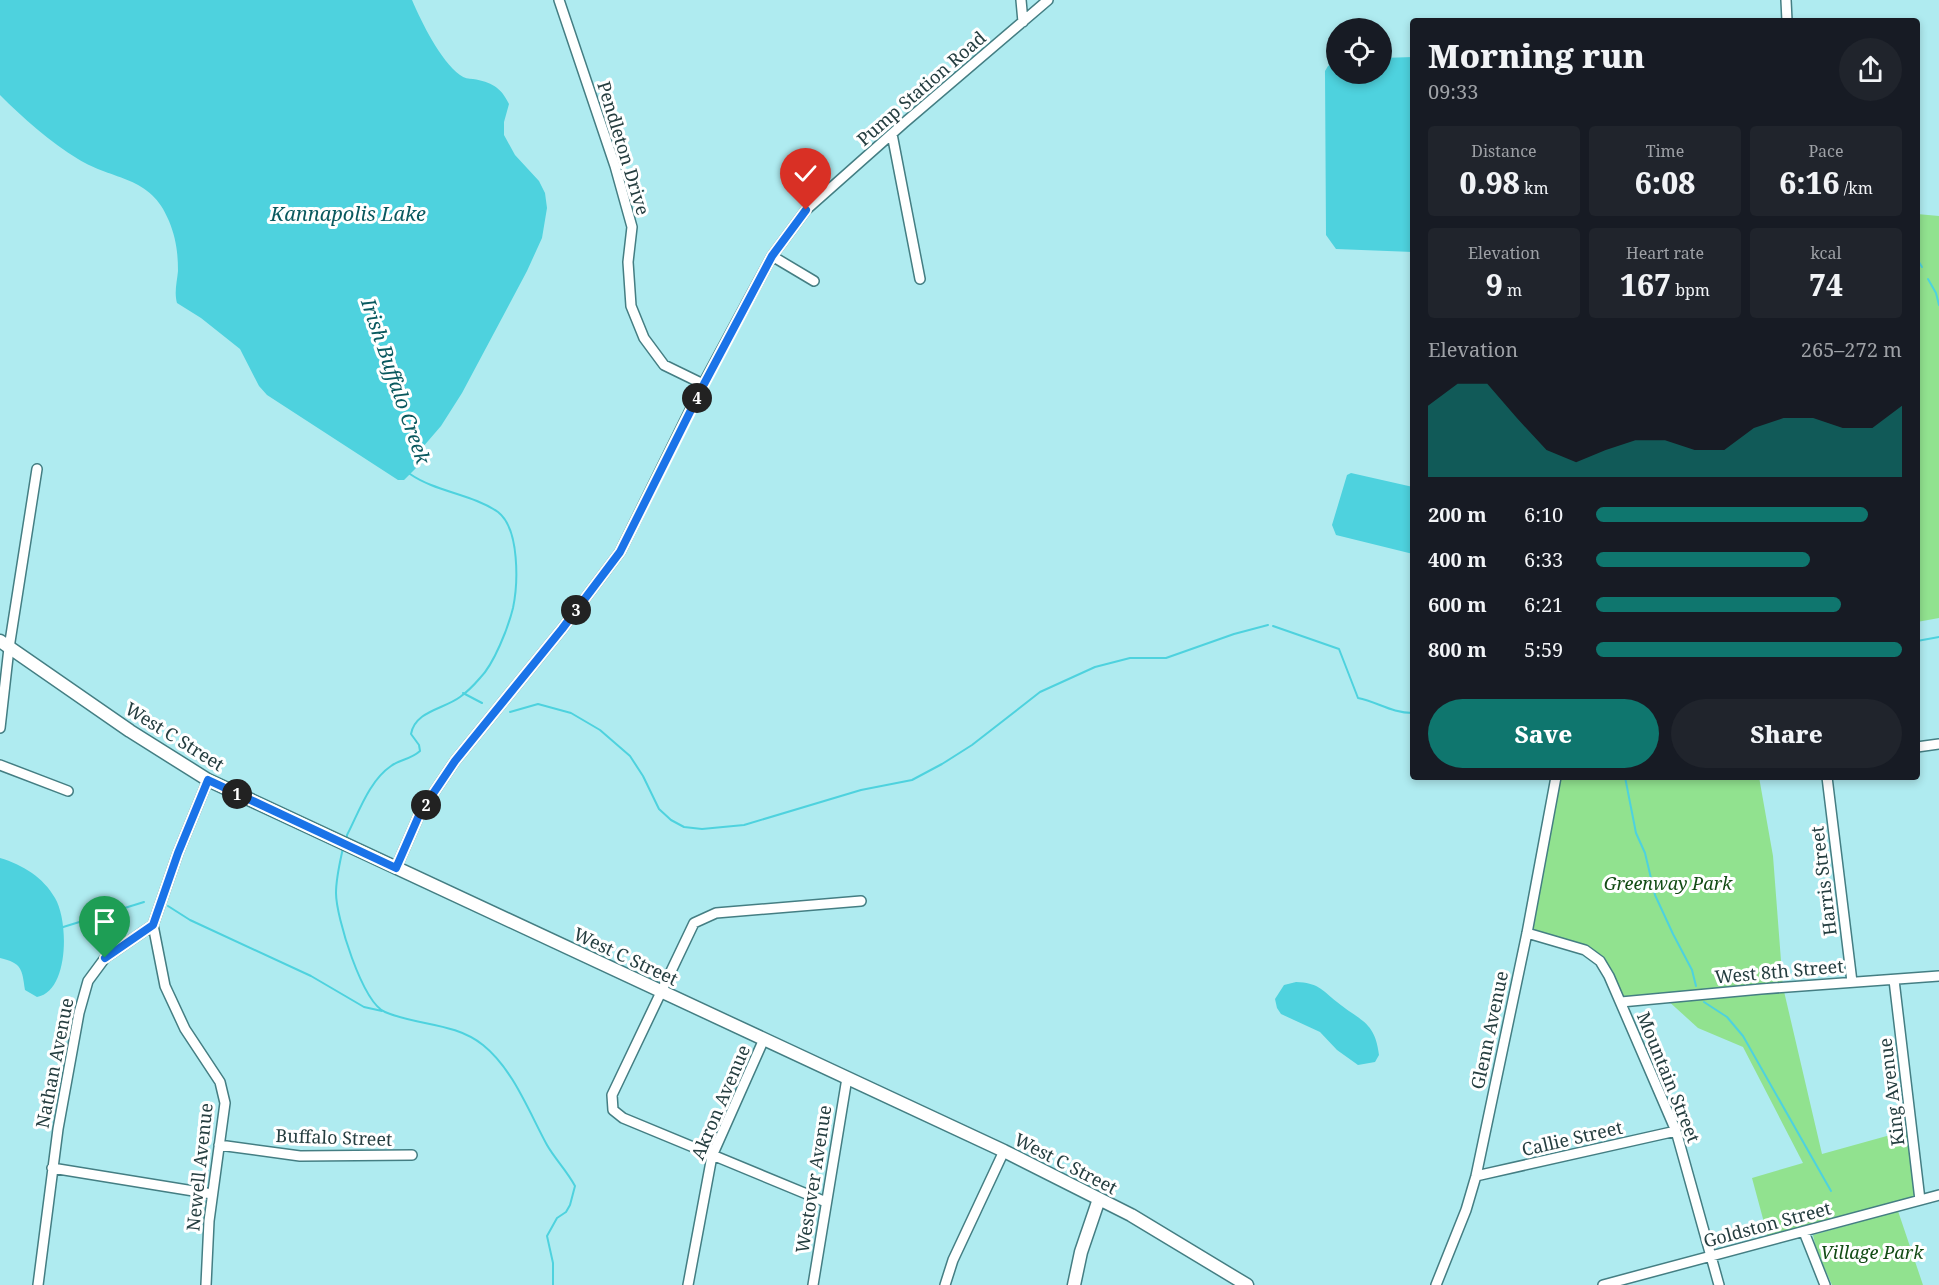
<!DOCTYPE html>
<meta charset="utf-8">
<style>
:root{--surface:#171b24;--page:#20242c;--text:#f1f3f6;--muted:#9ea1a6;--accent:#0f766e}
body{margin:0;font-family:"Noto Serif",serif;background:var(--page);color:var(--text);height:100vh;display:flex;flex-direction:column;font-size:22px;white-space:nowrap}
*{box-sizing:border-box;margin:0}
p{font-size:20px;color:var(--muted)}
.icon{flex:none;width:33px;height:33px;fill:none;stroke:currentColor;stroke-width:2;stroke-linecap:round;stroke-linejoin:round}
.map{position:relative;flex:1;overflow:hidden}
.panel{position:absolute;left:1410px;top:18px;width:510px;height:762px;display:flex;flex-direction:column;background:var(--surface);border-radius:6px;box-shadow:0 3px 9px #0003}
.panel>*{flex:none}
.fabs{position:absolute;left:1326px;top:18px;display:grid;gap:12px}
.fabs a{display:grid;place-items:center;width:66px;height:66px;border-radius:50%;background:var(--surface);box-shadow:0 3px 9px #0003;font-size:30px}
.pin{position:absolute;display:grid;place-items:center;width:51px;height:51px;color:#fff;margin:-62px -26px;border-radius:50% 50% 50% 0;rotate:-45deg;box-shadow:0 0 6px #0007}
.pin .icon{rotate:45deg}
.km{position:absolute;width:30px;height:30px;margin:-15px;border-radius:50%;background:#222;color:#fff;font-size:16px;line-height:30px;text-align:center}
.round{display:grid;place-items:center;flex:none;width:63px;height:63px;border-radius:32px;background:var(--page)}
.headline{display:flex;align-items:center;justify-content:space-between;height:102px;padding:0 18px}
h1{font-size:33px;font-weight:800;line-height:45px}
.metrics{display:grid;grid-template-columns:repeat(3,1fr);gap:9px;height:102px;padding:6px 18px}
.metrics div{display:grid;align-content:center;border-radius:6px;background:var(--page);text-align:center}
.metrics b{font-size:30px;font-weight:800}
.metrics small{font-size:16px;font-weight:400}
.metrics p{font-size:16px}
.chart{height:168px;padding:12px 18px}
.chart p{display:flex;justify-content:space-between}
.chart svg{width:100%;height:108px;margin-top:6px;fill:var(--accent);opacity:.7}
.cta{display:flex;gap:12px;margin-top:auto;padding:12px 18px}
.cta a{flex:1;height:69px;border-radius:36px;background:var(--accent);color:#fff;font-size:24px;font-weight:800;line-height:69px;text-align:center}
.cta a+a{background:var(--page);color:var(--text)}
ul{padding:0 18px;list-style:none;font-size:20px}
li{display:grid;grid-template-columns:96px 72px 1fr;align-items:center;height:45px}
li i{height:15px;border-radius:8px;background:var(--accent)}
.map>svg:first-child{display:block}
.green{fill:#91e28f}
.water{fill:#4ed2de}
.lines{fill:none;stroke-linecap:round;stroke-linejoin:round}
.stream{stroke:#4ed2de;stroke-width:2}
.street-casing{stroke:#447e83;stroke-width:12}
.secondary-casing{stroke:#447e83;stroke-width:15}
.street{stroke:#fff;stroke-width:9}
.secondary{stroke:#fff;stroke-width:12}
.route-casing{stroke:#fff;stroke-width:12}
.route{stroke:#1a73e8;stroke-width:8}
.labels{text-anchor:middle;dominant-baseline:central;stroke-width:6;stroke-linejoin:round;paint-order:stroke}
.street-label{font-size:18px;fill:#253e40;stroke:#fff}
.park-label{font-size:18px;font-style:italic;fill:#134c15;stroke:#fff}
.water-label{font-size:20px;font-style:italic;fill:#0a595f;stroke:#fff}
</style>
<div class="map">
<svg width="1939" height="1285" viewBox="0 0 1939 1285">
<rect width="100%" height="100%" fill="#afebf0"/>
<path class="green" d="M1917,214L1939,216V618L1917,622Z
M1556,777H1759L1773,856L1783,987L1822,1154L1912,1129L1920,1200L1769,1241L1752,1178L1803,1163L1743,1047L1698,1028L1665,998L1621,1002L1606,972L1585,950L1527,933Z
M1898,1211L1923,1285H1832L1816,1249L1813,1235Z"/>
<path class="water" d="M0,0H412C422,23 440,60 460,75C464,78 469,79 473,79C491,82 501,87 509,104L504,122V135L515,155L539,181L545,193L547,208L542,238L527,271L462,393L441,426L416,455V468L404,480H398L267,395L259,386L240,349L201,318L177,303C174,292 177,282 178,271C178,253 176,238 169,221C151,175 113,181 78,159C51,143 22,117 0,95Z
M1413,57V252L1336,249L1326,235L1325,71L1328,66L1336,62V74H1382V58Z
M1351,473L1413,487V554L1336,535L1332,525L1347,475Z
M0,858C23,865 43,877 55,898C69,921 69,992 37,997L25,990C22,969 22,963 0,958Z
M1296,982C1318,983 1321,989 1337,1002C1360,1021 1375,1021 1379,1055L1375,1062L1358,1065L1337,1050L1320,1032L1281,1014L1277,1008L1275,999L1284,985Z"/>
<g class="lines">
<path class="stream" d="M1917,259L1922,267
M1928,279L1936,293L1939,305
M1273,626L1339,649L1358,698C1378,702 1391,713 1413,713
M1917,641L1939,637
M463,693L482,703
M510,712L538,704L571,713L600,730L630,756L643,776L659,809L671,820L684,827L702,829L744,825L861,790L912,780L942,764L972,745L1040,692L1095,667L1130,658H1166L1234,634L1268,625
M1625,777L1636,833L1645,853L1655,895L1673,934L1692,970L1696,986
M347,840V835C359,812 369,781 391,766C400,759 410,760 420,751L419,745L411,734C415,711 444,709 460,697C467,692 474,685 480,678C494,664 508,628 513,608C518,584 520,529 498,512C472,494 436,492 410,474
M343,848C340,862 336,878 336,893C336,917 362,1002 385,1012C418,1026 454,1022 483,1045C513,1069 529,1112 547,1145C555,1159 567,1171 575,1186L570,1205L566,1212L557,1218L547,1236L553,1263V1285
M168,906L190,920L311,976L364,1007L382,1011
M60,928L144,902
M1704,1002L1727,1017L1743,1036L1831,1191"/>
<g class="street-casing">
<path id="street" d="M559,0L615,166L632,227L628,262L631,306L644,338L664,365L703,384
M1021,0L1023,22
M1786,0L1787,21
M892,134L920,279
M772,256L814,281
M0,728L9,648L37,469
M1917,747L1939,744
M0,765L68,791
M1827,777L1852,982
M396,868L420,813L455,761L562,629L620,552L703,384L772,256L806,210L904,123L1048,0
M153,925L165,986L185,1029L220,1082L225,1103L209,1221L206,1285
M1527,933L1585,950L1600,961L1609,976L1676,1131L1719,1285
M1894,980L1920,1200
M1621,1002L1761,989L1939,976
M219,1145L300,1156L412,1155
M52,1168L212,1194
M1476,1176L1676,1131
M826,1202L623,1118L613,1110L612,1095L694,923L716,913L861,901
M1804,1232L1825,1285
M38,1285L58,1129L79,1013L88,981L105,958L153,925L178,853L208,780
M688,1285L712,1156L764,1039
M813,1285L847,1078
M945,1285L953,1260L1004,1151
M1436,1285L1466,1210L1476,1176L1527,933L1556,777
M1603,1285L1939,1195"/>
</g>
<g class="secondary-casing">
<path id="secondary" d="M0,641L130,731L208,780L1004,1151L1131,1215L1247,1285
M1074,1285L1081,1252L1099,1199"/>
</g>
<use href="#street" class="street"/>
<use href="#secondary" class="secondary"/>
</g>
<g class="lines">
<g class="route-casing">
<path id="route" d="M105,958L153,925L178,853L208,780L396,868L420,813L455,761L562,629L620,552L704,384L772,256L806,210"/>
</g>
<use href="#route" class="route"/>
</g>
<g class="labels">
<g class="street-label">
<text transform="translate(921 88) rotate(-41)">Pump Station Road</text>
<text transform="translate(624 148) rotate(73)">Pendleton Drive</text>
<text transform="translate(175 736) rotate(32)">West C Street</text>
<text transform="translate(1823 881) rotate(-97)">Harris Street</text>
<text transform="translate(626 956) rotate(25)">West C Street</text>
<text transform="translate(1779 971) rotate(-5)">West 8th Street</text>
<text transform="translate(1489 1030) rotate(-78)">Glenn Avenue</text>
<text transform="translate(54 1063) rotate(-79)">Nathan Avenue</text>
<text transform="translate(1669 1077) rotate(68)">Mountain Street</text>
<text transform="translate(1891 1092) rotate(-97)">King Avenue</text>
<text transform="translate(720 1102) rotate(-67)">Akron Avenue</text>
<text transform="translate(334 1137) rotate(2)">Buffalo Street</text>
<text transform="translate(1572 1138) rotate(-13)">Callie Street</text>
<text transform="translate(1066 1163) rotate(27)">West C Street</text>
<text transform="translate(199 1167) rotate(-84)">Newell Avenue</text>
<text transform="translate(813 1179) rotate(-81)">Westover Avenue</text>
<text transform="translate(1767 1224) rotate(-15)">Goldston Street</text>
</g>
<g class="park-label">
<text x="1668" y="883">Greenway Park</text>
<text x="1872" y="1252">Village Park</text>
</g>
<g class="water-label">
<text x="348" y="213">Kannapolis Lake</text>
<text transform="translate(396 381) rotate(71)">Irish Buffalo Creek</text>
</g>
</g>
</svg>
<div class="fabs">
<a><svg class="icon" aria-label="locate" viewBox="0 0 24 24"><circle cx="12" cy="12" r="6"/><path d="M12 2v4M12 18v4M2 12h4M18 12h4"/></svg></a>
</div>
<div class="pin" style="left:105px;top:958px;background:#1e9e55"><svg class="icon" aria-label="arrive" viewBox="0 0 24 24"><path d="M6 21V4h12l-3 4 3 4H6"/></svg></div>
<div class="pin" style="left:806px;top:210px;background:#d93025"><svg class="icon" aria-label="check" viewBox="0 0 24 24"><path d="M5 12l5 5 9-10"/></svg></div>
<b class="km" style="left:237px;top:794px">1</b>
<b class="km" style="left:426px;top:805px">2</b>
<b class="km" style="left:576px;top:610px">3</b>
<b class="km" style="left:697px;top:398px">4</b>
<section class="panel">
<div class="headline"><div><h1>Morning run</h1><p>09:33</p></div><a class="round"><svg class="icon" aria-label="share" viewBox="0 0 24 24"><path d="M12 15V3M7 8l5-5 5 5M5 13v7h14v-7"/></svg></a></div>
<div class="metrics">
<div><p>Distance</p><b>0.98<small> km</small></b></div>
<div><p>Time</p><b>6:08</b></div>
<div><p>Pace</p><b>6:16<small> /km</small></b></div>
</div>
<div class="metrics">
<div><p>Elevation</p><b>9<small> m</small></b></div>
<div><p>Heart rate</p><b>167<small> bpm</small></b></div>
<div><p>kcal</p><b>74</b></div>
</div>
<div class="chart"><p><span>Elevation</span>265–272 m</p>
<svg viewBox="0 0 160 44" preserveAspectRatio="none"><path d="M0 44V15L10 6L20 6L30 20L40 33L50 38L60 33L70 29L80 29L90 33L100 33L110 24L120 20L130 20L140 24L150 24L160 15V44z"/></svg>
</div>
<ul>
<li><b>200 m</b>6:10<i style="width:89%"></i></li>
<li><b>400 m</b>6:33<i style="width:70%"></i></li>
<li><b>600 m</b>6:21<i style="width:80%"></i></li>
<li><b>800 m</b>5:59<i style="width:100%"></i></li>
</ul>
<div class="cta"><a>Save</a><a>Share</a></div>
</section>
</div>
